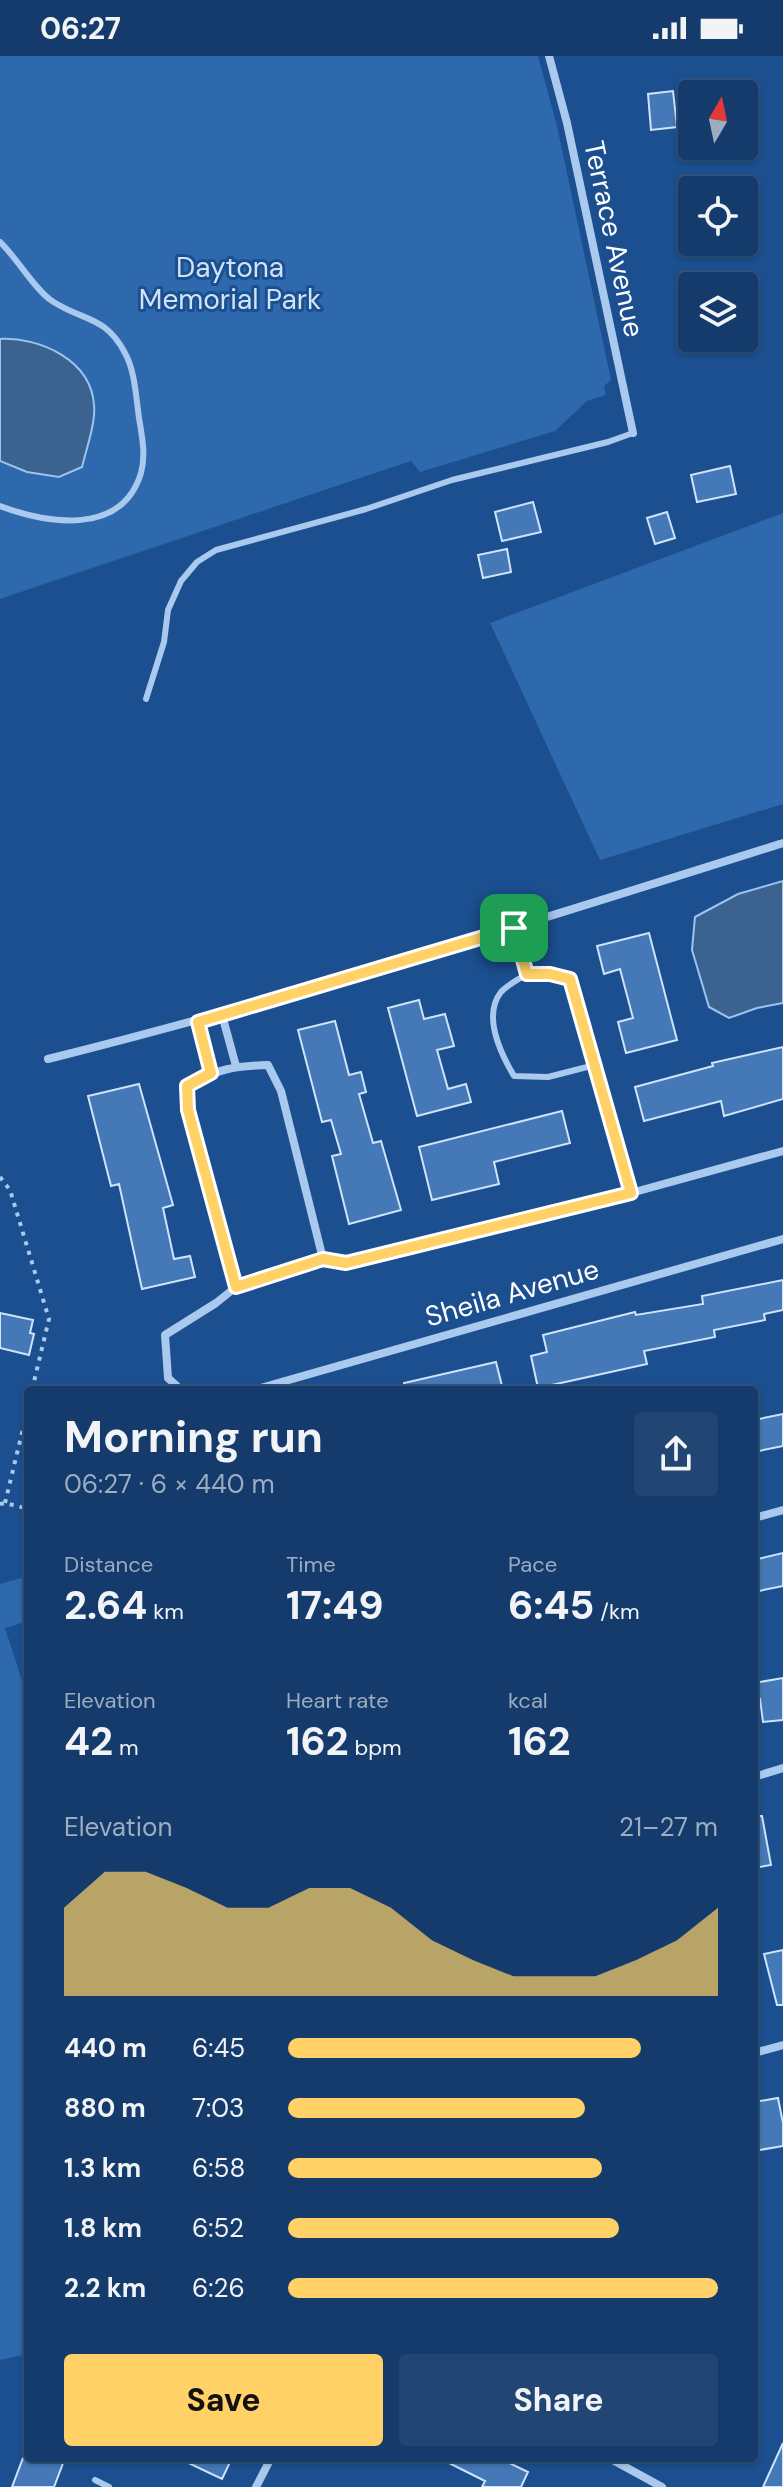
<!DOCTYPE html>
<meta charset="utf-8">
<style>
:root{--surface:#143b6b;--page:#214673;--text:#f1f3f6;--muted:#9dadc1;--line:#33557e;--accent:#ffd166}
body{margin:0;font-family:"DM Sans",sans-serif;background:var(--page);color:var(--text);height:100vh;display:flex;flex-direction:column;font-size:30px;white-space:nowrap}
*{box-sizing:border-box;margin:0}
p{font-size:26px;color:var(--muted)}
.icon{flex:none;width:44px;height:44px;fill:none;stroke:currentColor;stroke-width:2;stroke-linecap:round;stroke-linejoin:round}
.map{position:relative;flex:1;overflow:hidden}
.sheet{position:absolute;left:24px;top:1330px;width:734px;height:1076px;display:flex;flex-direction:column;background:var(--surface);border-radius:8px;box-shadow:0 2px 6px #0004,0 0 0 2px var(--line)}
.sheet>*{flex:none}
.needle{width:52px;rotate:9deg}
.fabs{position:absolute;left:678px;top:24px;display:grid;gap:16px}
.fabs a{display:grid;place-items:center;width:80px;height:80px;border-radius:8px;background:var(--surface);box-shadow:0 2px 6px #0004,0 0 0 2px var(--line);font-size:40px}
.pin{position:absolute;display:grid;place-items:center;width:68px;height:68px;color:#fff;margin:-34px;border-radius:16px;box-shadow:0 4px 12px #0006}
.round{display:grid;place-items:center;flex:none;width:84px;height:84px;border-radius:8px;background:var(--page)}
.headline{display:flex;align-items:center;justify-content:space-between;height:136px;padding:0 40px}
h1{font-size:44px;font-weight:700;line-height:60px}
.figures{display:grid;grid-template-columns:repeat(3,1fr);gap:12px;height:136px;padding:8px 40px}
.figures div{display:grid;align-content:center}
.figures b{font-size:40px;font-weight:700}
.figures small{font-size:22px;font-weight:400}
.figures p{font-size:22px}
.chart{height:224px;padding:16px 40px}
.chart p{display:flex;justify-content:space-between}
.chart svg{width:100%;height:144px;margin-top:8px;fill:var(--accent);opacity:.7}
.primary-button{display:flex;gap:16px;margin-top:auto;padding:16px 40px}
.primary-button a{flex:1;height:92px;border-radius:8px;background:var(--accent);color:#111;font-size:32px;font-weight:700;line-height:92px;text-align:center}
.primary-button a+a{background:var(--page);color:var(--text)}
ul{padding:0 40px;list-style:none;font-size:26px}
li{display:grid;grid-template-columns:128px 96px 1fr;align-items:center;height:60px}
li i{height:20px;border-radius:10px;background:var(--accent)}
.status{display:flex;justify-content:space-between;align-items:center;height:56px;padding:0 40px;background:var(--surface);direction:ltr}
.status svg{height:22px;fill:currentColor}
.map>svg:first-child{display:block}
.green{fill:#2e69ad}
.water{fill:#3c6290;stroke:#9cc4f0;stroke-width:2}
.building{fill:#4478b7;stroke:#cfe3fa;stroke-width:2}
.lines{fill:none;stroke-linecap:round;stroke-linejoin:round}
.path{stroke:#a9c9ee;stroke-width:4;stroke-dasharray:4 6;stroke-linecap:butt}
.lane{stroke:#a9c9ee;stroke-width:6}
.street{stroke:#a9c9ee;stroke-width:8}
.route-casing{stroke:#fff;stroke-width:16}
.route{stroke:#ffd166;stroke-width:10}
.labels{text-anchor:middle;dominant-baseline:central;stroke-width:6;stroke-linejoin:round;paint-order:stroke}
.street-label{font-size:28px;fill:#fff;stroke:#1b4f8f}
.park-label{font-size:28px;fill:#cfe3fa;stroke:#1b4f8f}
</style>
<div class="status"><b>06:27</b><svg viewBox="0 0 49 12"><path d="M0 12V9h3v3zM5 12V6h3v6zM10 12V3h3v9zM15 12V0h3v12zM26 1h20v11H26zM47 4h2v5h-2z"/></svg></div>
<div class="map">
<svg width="783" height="2431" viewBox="0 0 783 2431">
<rect width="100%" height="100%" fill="#1b4f8f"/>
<path class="green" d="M0,0H538L557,70L611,324L604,330L606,339L587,345L555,375L420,416L411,405L0,543Z
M783,457V748L600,804L490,567Z
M28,1520V1565L5,1572L28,1643V2298L0,2304V1528Z"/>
<path class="water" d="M0,283C40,281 91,304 94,349C96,366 86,394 82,411L59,421L27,416L0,405Z
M783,825V947L757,952L729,962L709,951L692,894L695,861L738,838Z"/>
<path class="building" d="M673,35L677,71L651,74L648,38Z
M730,410L736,438L697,446L691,419Z
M533,446L541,476L502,485L495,456Z
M667,456L675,482L655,488L647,462Z
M507,493L511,516L483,522L478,499Z
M649,877L677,984L626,997L618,966L633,962L620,913L604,918L597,890Z
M419,944L424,963L445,958L454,990L437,994L448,1033L466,1028L471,1046L417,1060L388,952Z
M335,965L349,1019L361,1016L366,1036L359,1038L373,1087L381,1085L401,1154L349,1168L332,1100L341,1098L331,1064L322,1066L298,974Z
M783,991V1043L724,1060L721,1045L644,1065L635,1031L713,1010L712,1007Z
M139,1028L173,1149L163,1152L174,1203L190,1200L195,1221L142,1233L119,1128L111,1130L88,1040Z
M562,1055L570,1087L494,1106L499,1128L432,1144L419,1091Z
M783,1224V1254L764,1258L765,1264L714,1274L715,1281L644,1295L647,1308L538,1332L531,1300L547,1296L543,1279L635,1256L636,1259L703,1248L702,1240Z
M0,1257L33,1264L30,1277L34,1278L29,1299L0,1292Z
M496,1306L503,1334H404V1327Z
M783,1358V1390L754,1396V1364Z
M783,1497V1530L754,1536V1504Z
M783,1622V1664L763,1666L760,1643L754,1644V1627Z
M754,1760H762L771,1809L754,1812Z
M783,1894V1949H777L764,1898Z
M778,2042L783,2067V2090L754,2095V2046Z
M783,2387V2431H763Z
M23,2402H65L54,2431H12Z
M178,2402H232L222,2423Z
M439,2402H499L528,2416L521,2431H482L485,2425Z"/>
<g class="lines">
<path class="path" d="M0,1121L10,1134L49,1263L32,1334
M5,1447L28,1352
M0,1448L5,1447L25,1452"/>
<path class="lane" d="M0,186C17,202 35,234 52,245C82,265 105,259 125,297C135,315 136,341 139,362C142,380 146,399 141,417C122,480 48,468 0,450
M146,643L164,586L168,554L181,525L197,506L216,494L366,453L452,424L608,386L633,377
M514,872L527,918H550L570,923L631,1137
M527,918C519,923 507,929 501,936C482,960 501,998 514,1020L548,1021L595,1009
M95,2424L109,2431"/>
<path class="street" d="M549,0L567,67L633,377
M222,959L236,1010
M198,966L211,1017
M48,1003C296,941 539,864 783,787
M236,1231L188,1054L187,1030C217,1013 234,1010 268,1009L281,1035L323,1203
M181,1334L168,1322L165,1279L216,1247L236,1231L323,1203L346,1207L631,1137L783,1095
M254,1334L783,1183
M754,1462L783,1454
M754,1721L783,1712
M754,1997L783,1989
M609,2402L662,2431
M256,2431L271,2402"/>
</g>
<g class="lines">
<g class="route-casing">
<path id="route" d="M514,872L527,918H550L570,923L631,1137L346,1207L323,1203L236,1231L188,1054L187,1030L211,1017L198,966Z"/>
</g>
<use href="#route" class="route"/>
</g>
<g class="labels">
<g class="street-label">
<text transform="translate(614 183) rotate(78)">Terrace Avenue</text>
<text transform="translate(512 1237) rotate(-16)">Sheila Avenue</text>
</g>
<g class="park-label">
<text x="230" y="211">Daytona<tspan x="230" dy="32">Memorial Park</tspan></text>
</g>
</g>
</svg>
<div class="fabs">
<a><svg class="needle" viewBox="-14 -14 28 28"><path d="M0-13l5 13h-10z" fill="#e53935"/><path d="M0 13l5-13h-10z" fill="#9dadc1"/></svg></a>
<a><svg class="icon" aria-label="locate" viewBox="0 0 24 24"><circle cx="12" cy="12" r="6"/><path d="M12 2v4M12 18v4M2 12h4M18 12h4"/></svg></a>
<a><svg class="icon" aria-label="layers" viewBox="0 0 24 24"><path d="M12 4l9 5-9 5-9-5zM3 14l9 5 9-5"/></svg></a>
</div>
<div class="pin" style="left:514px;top:872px;background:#1e9e55"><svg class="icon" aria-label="arrive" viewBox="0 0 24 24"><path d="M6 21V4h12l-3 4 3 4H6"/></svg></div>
<section class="sheet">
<div class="headline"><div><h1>Morning run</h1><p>06:27 · 6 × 440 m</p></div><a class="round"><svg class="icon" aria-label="share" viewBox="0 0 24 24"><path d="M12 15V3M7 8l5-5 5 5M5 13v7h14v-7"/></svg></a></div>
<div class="figures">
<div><p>Distance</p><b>2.64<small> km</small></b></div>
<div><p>Time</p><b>17:49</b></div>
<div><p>Pace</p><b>6:45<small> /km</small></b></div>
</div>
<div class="figures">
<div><p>Elevation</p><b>42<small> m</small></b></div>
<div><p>Heart rate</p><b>162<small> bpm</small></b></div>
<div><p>kcal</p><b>162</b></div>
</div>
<div class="chart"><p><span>Elevation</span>21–27 m</p>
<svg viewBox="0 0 160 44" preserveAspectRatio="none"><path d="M0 44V17L10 6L20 6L30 11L40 17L50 17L60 11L70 11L80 17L90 27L100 33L110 38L120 38L130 38L140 33L150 27L160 17V44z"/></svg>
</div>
<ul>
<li><b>440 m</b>6:45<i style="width:82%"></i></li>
<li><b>880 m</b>7:03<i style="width:69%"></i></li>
<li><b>1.3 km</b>6:58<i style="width:73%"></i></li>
<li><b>1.8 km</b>6:52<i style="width:77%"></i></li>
<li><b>2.2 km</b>6:26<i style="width:100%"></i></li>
</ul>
<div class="primary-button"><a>Save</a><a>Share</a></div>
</section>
</div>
